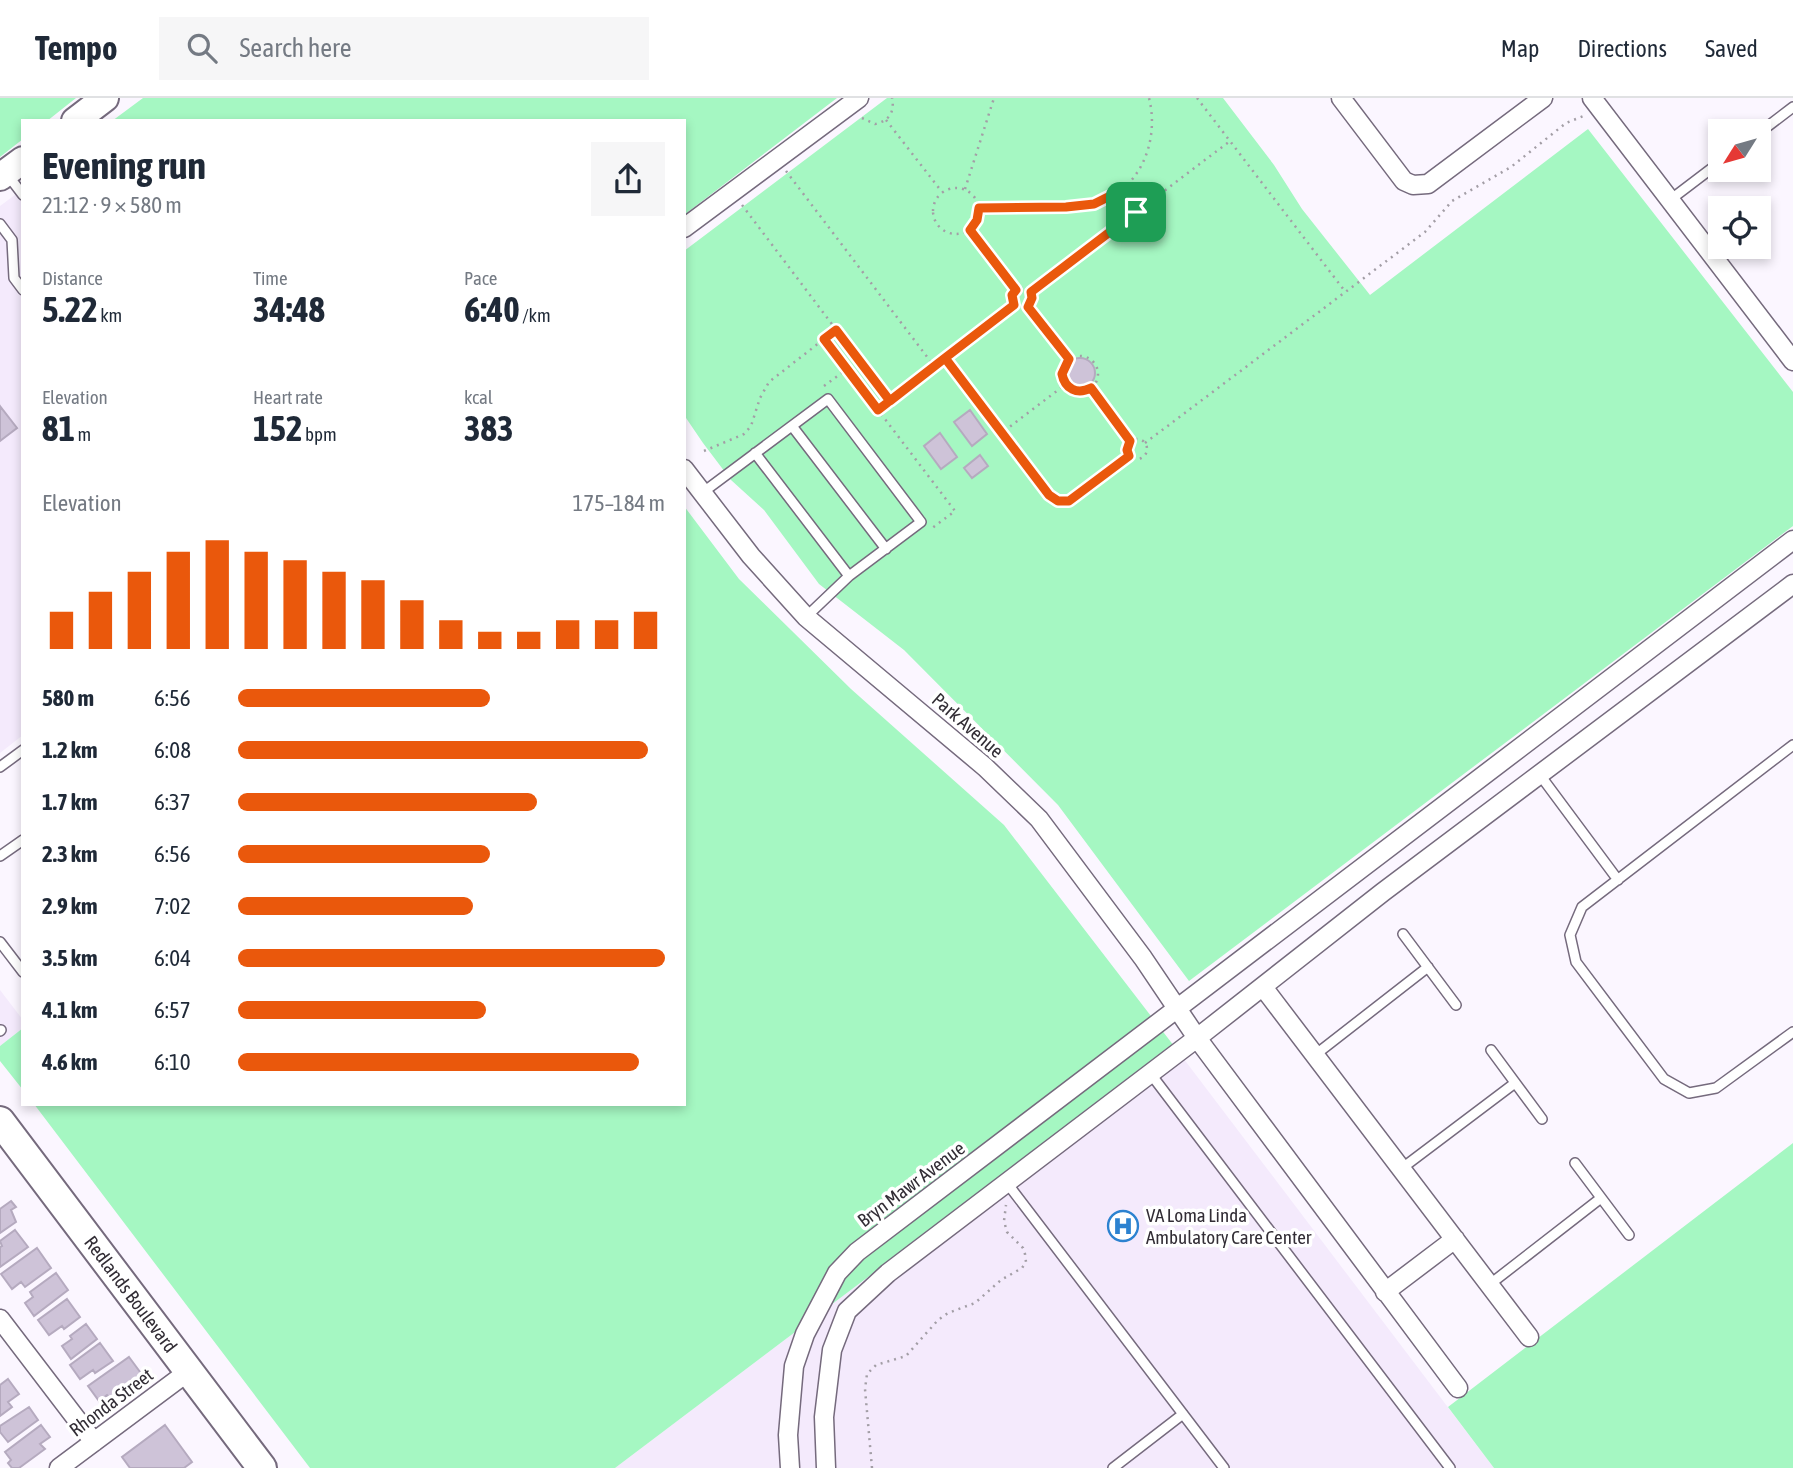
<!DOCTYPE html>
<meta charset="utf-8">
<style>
:root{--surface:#fff;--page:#f6f6f7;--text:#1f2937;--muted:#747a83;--line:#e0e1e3;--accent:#ea580c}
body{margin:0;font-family:"Asap Condensed",sans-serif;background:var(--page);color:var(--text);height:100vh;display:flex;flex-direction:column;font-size:26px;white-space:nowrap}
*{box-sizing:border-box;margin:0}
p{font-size:23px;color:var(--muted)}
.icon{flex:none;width:38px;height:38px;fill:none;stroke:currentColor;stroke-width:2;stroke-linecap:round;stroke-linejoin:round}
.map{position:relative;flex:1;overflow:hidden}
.panel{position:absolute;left:21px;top:21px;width:665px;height:987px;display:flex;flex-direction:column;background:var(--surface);border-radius:0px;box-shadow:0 4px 10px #0003}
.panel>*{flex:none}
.needle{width:46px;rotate:233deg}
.tools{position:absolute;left:1708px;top:21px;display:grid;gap:14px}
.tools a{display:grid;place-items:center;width:63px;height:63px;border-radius:0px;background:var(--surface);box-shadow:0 4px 10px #0003;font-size:35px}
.pin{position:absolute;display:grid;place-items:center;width:60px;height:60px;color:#fff;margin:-30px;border-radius:14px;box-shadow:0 4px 10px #0006}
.round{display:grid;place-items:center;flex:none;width:74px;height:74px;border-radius:0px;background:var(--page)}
.head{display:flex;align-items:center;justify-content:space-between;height:119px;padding:0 21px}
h1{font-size:38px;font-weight:700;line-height:52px}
.metrics{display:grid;grid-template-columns:repeat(3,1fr);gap:10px;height:119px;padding:7px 21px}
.metrics div{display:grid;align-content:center}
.metrics b{font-size:35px;font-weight:700}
.metrics small{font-size:19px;font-weight:400}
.metrics p{font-size:19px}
.chart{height:196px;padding:14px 21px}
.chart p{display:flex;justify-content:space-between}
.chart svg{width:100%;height:126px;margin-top:7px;stroke:var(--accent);stroke-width:6}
ul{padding:0 21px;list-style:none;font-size:23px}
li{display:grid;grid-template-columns:112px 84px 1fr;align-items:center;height:52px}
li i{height:18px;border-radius:9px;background:var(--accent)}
header{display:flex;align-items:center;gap:42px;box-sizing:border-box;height:98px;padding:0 35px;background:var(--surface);border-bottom:2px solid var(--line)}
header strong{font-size:33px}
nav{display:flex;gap:38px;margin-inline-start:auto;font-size:24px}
.search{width:490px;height:63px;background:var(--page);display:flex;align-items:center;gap:18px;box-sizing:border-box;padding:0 24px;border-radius:0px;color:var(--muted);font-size:26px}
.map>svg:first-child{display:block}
.built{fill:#f4eafc}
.green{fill:#a5f7c2}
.building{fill:#cec3d8;stroke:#b5aabf;stroke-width:2}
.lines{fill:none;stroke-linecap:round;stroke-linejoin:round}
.service-casing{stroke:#756a7d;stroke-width:12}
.minor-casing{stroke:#756a7d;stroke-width:21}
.secondary-casing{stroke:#756a7d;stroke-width:30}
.primary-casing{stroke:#756a7d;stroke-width:32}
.path{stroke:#a39ea6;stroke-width:2.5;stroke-dasharray:2 5;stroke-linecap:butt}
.service{stroke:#fff;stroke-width:9}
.minor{stroke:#fff;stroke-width:18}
.secondary{stroke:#fff;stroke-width:26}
.primary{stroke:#fff;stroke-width:28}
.route-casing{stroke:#fff;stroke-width:14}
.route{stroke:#ea580c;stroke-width:9}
.labels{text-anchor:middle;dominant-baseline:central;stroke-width:7;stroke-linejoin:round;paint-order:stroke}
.street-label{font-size:19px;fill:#322d35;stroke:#fff}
.poi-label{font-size:19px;fill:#322d35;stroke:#fff;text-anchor:start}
</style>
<header>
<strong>Tempo</strong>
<div class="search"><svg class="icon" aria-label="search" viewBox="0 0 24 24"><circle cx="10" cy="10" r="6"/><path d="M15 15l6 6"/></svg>Search here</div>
<nav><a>Map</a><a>Directions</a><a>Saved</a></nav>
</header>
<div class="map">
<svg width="1793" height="1370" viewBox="0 0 1793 1370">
<rect width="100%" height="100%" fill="#fbf6ff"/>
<path class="built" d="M23,91V637L0,655V108Z
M0,892L23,922V930L0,948Z
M1174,948L1494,1370H615Z"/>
<path class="green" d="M0,0H76L47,23H23V41L0,59Z
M143,0H837L684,117V23H112Z
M887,0H1223L1274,67L1302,111L1370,197L1588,31L1793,294V428L1189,883L1058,707L904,552L819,486L764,412L731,382L703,345L684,317V153Z
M684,408L739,481L851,591L1004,727L1174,948L615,1370H310L34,1006H684Z
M23,930V992L0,963V948Z
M1793,1045V1370H1494L1448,1309Z"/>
<path class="building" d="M1065 275a15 15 0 1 1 30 0a15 15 0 1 1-30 0Z
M0,308L17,330L0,343Z
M970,312L987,336L972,348L954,324Z
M940,335L957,359L941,371L924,348Z
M980,357L988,368L972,380L964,370Z
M11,1103L16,1109L11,1112L16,1124L0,1135V1111Z
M15,1132L28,1149L0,1169V1149L2,1148L0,1143Z
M37,1150L51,1170L25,1189L21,1184L12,1191L1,1176Z
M56,1175L68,1192L34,1218L25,1205L33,1199L30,1194Z
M67,1201L80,1219L64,1231L62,1228L49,1237L38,1222Z
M86,1226L97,1241L71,1261L62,1248L72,1241L70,1238Z
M100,1245L113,1263L95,1275L93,1272L80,1281L70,1267Z
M129,1259L143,1278L111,1301L107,1297L99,1303L88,1288Z
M8,1281L19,1296L8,1304L12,1309L0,1318V1287Z
M29,1309L38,1322L8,1344L0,1334V1328Z
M41,1327L50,1339L40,1346L45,1351L19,1370H12L8,1365L11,1362L5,1354Z
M165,1327L192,1364L184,1370H130L122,1359Z"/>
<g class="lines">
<g class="service-casing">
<path id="service" d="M1759,35L1793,9
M7,76L23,97
M1670,102L1720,64
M0,126L12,142L14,180L23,192
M792,328L886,451
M755,355L849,478
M702,395L828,301L921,424L849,478L806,519
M1793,647L1582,809L1570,837L1576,864L1664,981L1689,995L1716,990L1793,934
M0,669L23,652
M1540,677L1618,782
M0,758L23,742
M1403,836L1456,907
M0,844L23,874
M0,933L1,932
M1491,952L1542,1021
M1315,957L1428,869
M1150,975L1450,1370
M1575,1065L1629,1137
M1401,1071L1515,985
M1007,1085L1224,1370
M1489,1187L1601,1100
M1113,1370L1183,1316"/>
</g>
<g class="minor-casing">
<path id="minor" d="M1341,0L1404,83L1413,87L1428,86L1543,0
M1592,0L1793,263
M684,130L859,0
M684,371L751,458L806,519L985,669L1039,721L1143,860L1197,940L1458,1290
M1263,889L1529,1239
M1385,1194L1455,1141
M0,1221L94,1344
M59,1370L189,1273
M790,1370L788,1337L794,1268L805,1236L837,1175L857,1154L1793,442
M826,1370L824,1319L832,1252L847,1213L888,1175L1197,940L1383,794L1793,486"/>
</g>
<g class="secondary-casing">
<path id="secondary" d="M75,23L105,0
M0,79L23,62"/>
</g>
<g class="primary-casing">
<path id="primary" d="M0,1023L262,1370"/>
</g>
<path class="path" d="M1197,0L1344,192
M862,20L875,26C889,23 895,14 892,0
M886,22L942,94
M786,73L934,268
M933 113a23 23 0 1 1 46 0a23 23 0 1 1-46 0Z
M965,91L994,0
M1120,93L1136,114
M742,107L890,303
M979,110C1016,109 1056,114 1092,106C1140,95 1160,43 1149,0
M969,132L1016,192
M1012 200a10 10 0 1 1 20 0a10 10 0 1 1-20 0Z
M1031,194L1230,43
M1029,209L1069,262
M824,241L835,232
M1062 276a18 18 0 1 1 36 0a18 18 0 1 1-36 0Z
M945,259L1050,397L1058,403H1069L1129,358
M824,288L847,271
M1091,290L1131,343
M878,312L1014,207
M999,337L1066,286
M1127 351a10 10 0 1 1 20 0a10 10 0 1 1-20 0Z
M1145,345L1425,134L1452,103L1511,69L1566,25L1586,17
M704,353L744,336L751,328L760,300L769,284L824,241L955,413L931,431
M872,1370L865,1291L867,1276L876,1267L906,1258L938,1222L948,1215L975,1205L1001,1182L1022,1170L1026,1164L1025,1156L1023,1150L1007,1134L1004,1123L1006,1107"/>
<use href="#service" class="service"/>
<use href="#minor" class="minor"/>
<use href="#secondary" class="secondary"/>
<use href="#primary" class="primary"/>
</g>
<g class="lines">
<g class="route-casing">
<path id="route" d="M1136,114L1120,93L1094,106L1066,109L979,110L977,122L970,132L1016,192L1012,197L1014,207L945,260L890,303L836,232L824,241L878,312C900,295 923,277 945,260L1049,397L1058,403H1069L1129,358L1127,352L1130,343L1091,290C1077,297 1065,291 1062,276L1069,261L1028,209L1032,200L1031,194L1136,114"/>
</g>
<use href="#route" class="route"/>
</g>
<defs>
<g id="hospital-ring" transform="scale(1.575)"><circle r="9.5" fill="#fff" stroke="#2c82d0" stroke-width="1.5"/><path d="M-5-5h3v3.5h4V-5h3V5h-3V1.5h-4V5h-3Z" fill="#2c82d0"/></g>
</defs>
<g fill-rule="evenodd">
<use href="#hospital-ring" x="1123" y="1128"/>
</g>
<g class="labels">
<g class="street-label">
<text transform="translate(968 627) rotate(41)">Park Avenue</text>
<text transform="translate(911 1086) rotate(-37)">Bryn Mawr Avenue</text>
<text transform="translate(131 1196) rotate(53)">Redlands Boulevard</text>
<text transform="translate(111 1304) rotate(-37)">Rhonda Street</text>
</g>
<g class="poi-label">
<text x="1146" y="1117">VA Loma Linda<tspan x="1146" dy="22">Ambulatory Care Center</tspan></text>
</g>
</g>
</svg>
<div class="tools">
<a><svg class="needle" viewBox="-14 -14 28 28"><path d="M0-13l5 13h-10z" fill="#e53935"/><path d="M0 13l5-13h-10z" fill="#747a83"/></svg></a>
<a><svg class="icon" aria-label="locate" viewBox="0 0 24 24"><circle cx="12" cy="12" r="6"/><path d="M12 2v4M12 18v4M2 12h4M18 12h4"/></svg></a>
</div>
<div class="pin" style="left:1136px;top:114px;background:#1e9e55"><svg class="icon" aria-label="arrive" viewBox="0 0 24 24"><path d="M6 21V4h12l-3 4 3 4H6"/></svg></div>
<section class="panel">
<div class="head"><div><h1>Evening run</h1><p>21:12 · 9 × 580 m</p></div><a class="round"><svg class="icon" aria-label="share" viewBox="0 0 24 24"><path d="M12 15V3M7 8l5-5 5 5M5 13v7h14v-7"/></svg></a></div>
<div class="metrics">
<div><p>Distance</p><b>5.22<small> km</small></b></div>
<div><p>Time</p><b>34:48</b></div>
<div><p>Pace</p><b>6:40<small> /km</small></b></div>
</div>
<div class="metrics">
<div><p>Elevation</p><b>81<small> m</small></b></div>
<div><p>Heart rate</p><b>152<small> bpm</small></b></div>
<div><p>kcal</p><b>383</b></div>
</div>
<div class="chart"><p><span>Elevation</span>175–184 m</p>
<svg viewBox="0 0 160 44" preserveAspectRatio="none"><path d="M5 44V31M15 44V24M25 44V17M35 44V10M45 44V6M55 44V10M65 44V13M75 44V17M85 44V20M95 44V27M105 44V34M115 44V38M125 44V38M135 44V34M145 44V34M155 44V31"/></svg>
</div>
<ul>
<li><b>580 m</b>6:56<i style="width:59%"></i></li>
<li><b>1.2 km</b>6:08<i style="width:96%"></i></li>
<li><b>1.7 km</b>6:37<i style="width:70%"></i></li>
<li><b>2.3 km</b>6:56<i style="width:59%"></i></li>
<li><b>2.9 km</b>7:02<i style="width:55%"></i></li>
<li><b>3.5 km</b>6:04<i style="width:100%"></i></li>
<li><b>4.1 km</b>6:57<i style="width:58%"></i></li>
<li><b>4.6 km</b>6:10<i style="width:94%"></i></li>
</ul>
</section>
</div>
